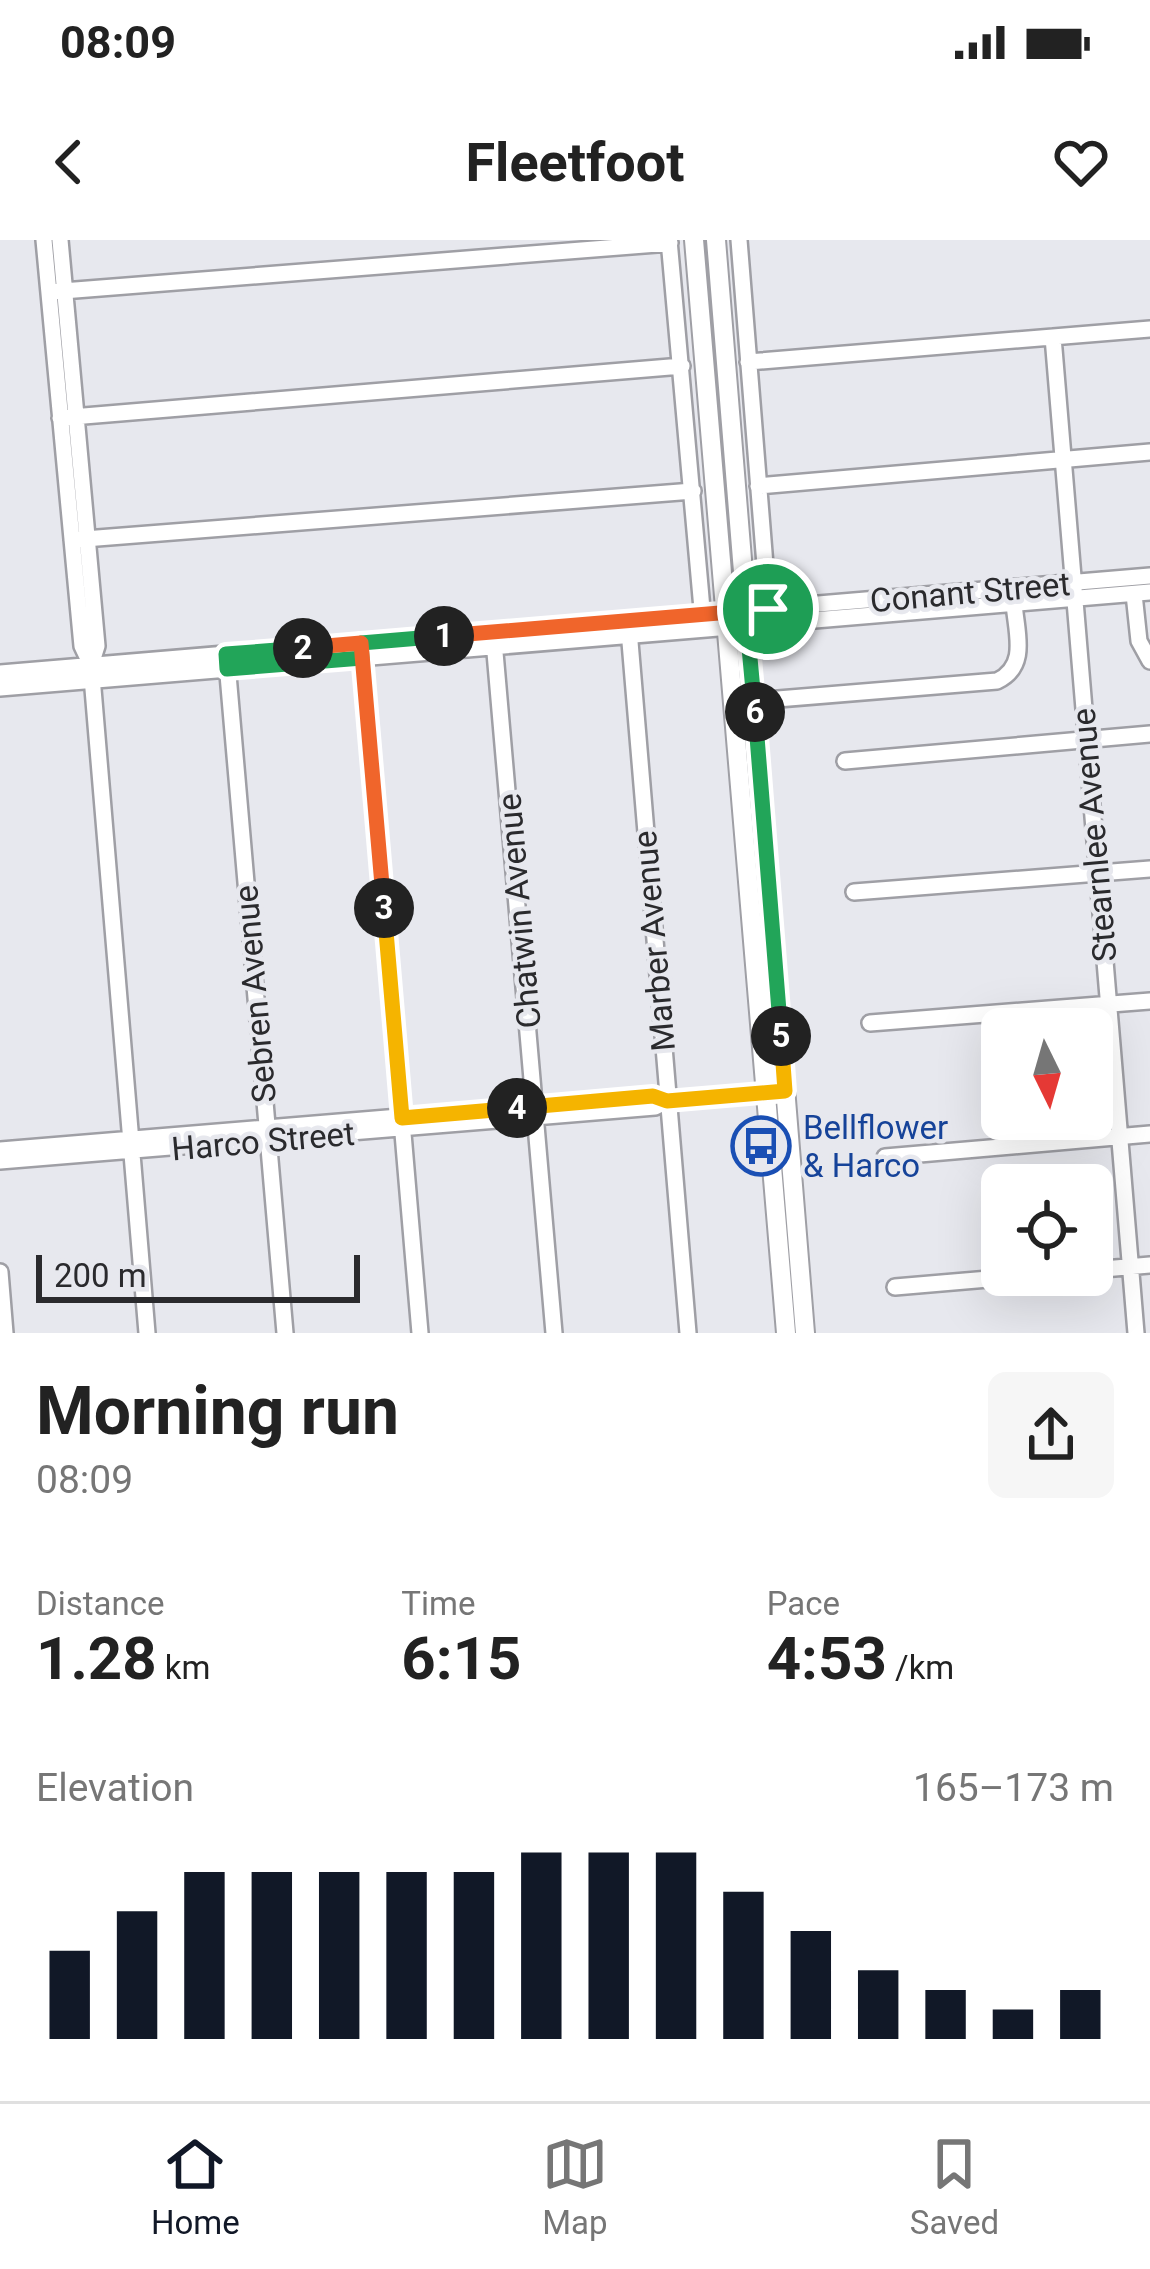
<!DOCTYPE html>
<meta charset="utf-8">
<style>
:root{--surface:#fff;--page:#f6f6f6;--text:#222;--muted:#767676;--line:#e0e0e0;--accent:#111827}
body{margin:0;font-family:Roboto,sans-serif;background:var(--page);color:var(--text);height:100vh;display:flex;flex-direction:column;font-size:45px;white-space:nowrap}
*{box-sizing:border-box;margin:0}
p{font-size:39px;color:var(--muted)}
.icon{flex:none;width:66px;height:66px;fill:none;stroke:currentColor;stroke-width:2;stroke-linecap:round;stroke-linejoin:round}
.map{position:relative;height:1093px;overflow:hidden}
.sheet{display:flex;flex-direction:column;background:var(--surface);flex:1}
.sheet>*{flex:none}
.needle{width:78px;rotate:175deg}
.fabs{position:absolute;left:981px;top:768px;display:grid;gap:24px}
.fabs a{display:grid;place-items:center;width:132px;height:132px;border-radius:18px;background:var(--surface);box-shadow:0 12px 48px #0002;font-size:60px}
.scale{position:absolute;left:36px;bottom:30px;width:324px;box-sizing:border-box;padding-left:12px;border:6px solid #2a2a2d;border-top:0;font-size:33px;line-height:42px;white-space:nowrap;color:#2a2a2d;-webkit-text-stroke:9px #e7e8ee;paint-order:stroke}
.pin{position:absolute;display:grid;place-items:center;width:102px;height:102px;color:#fff;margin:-51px;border:6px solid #fff;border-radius:50%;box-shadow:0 3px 12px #0007}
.km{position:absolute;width:60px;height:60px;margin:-30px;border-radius:50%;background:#222;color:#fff;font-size:33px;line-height:60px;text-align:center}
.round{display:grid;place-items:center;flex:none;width:126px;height:126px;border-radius:18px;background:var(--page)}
.headline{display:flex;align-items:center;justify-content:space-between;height:204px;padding:0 36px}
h1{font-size:66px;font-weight:700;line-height:90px}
.stats{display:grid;grid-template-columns:repeat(3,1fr);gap:18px;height:204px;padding:12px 36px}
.stats div{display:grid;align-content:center}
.stats b{font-size:60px;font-weight:700}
.stats small{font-size:33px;font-weight:400}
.stats p{font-size:33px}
.chart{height:336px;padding:24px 36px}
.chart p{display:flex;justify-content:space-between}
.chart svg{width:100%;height:216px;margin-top:12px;stroke:var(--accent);stroke-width:6}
.status{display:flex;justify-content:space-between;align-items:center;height:84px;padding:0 60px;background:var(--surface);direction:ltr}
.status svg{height:33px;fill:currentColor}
header{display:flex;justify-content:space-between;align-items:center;height:156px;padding:0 36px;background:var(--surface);font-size:54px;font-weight:700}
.tab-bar{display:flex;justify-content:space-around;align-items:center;height:168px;border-top:3px solid var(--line);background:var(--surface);font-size:33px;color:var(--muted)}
.tab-bar a{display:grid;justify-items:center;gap:6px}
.tab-bar .active{color:var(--accent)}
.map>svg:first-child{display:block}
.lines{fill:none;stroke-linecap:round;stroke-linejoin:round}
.minor-casing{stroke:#9f9fa5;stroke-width:20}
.major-casing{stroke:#9f9fa5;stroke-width:22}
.minor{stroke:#fff;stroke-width:15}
.major{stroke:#fff;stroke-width:18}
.split-1-casing{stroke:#fff;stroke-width:24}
.split-2-casing{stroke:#fff;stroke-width:24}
.split-3-casing{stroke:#fff;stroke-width:24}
.split-4-casing{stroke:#fff;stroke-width:24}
.split-5-casing{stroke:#fff;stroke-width:24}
.split-6-casing{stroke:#fff;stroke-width:24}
.split-7-casing{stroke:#fff;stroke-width:24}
.split-1{stroke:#f0652b;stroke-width:15}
.split-2{stroke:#22a559;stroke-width:15}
.split-3{stroke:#f0652b;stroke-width:15}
.split-4{stroke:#f5b400;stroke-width:15}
.split-5{stroke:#f5b400;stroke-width:15}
.split-6{stroke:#22a559;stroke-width:15}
.split-7{stroke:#22a559;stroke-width:15}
.labels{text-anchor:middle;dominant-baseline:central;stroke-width:9;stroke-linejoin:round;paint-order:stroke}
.street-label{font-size:33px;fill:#2a2a2d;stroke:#e7e8ee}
.transit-label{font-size:33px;fill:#164399;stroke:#e7e8ee;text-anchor:start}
</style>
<div class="status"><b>08:09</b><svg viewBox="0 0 49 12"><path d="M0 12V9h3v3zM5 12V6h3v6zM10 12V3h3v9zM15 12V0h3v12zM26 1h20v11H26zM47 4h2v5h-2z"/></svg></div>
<header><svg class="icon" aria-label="back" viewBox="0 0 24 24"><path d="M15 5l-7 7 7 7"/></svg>Fleetfoot<svg class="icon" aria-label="heart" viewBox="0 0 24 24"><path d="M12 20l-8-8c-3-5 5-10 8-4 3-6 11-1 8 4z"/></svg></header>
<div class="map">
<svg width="1150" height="1093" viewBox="0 0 1150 1093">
<rect width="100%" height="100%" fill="#e7e8ee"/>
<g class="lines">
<g class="minor-casing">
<path id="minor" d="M44,0L82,406L91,425
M60,0L97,406L91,425L147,1093
M669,0L703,380
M739,0L769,375
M50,52L670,3
M1053,97L1136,1093
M748,122L1150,89
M60,178L682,126
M758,246L1150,212
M72,300L693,251
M1134,354L1139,401L1150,421
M629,390L688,1093
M494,401L554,1093
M362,412L420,1093
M227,423L285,1093
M0,433L1150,336
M0,448L1150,352
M754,461L997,441C1029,426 1016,392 1014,363
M845,521L1150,494
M854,652L1150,629
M870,783L1150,761
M0,910L653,856L667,861
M885,917L1150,894
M0,921L655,867L667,861L785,851
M1092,1030L1150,1025
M0,1032L5,1093
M895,1047L1035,1035"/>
</g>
<g class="major-casing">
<path id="major" d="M694,0L786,1093
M716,0L805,1093"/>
</g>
<use href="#minor" class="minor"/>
<use href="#major" class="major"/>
</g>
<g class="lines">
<g class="split-1-casing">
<path id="split-1" d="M444,396L768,369"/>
</g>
<g class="split-2-casing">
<path id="split-2" d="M303,408L226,414L227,429L362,418L361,403L444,396"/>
</g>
<g class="split-3-casing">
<path id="split-3" d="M303,408L361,403L384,668"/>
</g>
<g class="split-4-casing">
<path id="split-4" d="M384,668L402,878L517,868"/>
</g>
<g class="split-5-casing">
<path id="split-5" d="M517,868L653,856L667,861L785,851L781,796"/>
</g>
<g class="split-6-casing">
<path id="split-6" d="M755,472L781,796"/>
</g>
<g class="split-7-casing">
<path id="split-7" d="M755,472L747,386L770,384L768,369"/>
</g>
<use href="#split-1" class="split-1"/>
<use href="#split-2" class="split-2"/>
<use href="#split-3" class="split-3"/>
<use href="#split-4" class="split-4"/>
<use href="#split-5" class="split-5"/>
<use href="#split-6" class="split-6"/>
<use href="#split-7" class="split-7"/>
</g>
<defs>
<g id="bus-ring" transform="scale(3)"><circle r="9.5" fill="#e7e8ee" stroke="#1a4fb4" stroke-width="1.5"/><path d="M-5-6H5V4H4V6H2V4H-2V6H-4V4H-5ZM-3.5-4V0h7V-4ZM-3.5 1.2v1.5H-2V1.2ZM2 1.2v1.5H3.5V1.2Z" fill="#1a4fb4"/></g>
</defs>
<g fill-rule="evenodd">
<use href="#bus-ring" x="761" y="906"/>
</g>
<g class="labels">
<g class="street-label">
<text transform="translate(970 352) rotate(-5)">Conant Street</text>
<text transform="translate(1094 595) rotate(-95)">Stearnlee Avenue</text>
<text transform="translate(519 671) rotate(-95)">Chatwin Avenue</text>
<text transform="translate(654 701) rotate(-95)">Marber Avenue</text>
<text transform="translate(255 754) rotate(-95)">Sebren Avenue</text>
<text transform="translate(263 901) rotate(-5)">Harco Street</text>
</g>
<g class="transit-label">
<text x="803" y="887">Bellflower<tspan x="803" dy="38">&amp; Harco</tspan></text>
</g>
</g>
</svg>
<div class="fabs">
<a><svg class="needle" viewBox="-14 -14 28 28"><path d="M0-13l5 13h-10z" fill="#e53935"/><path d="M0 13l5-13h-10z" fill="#767676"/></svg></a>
<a><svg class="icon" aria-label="locate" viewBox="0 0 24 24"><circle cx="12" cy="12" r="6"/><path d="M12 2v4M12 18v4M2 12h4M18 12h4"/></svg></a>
</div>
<div class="scale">200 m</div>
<div class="pin" style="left:768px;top:369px;background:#1e9e55"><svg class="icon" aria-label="arrive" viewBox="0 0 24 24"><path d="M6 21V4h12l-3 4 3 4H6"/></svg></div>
<b class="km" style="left:444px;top:396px">1</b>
<b class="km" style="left:303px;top:408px">2</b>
<b class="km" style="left:384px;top:668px">3</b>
<b class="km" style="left:517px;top:868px">4</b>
<b class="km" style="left:781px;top:796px">5</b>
<b class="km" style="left:755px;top:472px">6</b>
</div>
<section class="sheet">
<div class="headline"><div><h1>Morning run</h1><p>08:09</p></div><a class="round"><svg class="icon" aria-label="share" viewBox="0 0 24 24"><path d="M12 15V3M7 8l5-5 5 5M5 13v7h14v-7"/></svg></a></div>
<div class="stats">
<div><p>Distance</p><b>1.28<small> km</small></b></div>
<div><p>Time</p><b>6:15</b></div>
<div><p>Pace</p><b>4:53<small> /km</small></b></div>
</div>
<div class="chart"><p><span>Elevation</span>165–173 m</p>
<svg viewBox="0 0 160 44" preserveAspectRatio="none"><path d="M5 44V26M15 44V18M25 44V10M35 44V10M45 44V10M55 44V10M65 44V10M75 44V6M85 44V6M95 44V6M105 44V14M115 44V22M125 44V30M135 44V34M145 44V38M155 44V34"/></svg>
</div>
</section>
<nav class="tab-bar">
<a class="active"><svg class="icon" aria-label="home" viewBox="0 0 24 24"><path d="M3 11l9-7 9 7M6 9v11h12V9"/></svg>Home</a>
<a><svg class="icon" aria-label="map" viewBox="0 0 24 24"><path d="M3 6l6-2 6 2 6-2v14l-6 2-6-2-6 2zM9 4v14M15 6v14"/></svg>Map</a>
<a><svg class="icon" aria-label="saved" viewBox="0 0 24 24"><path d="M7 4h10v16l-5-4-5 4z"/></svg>Saved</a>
</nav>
